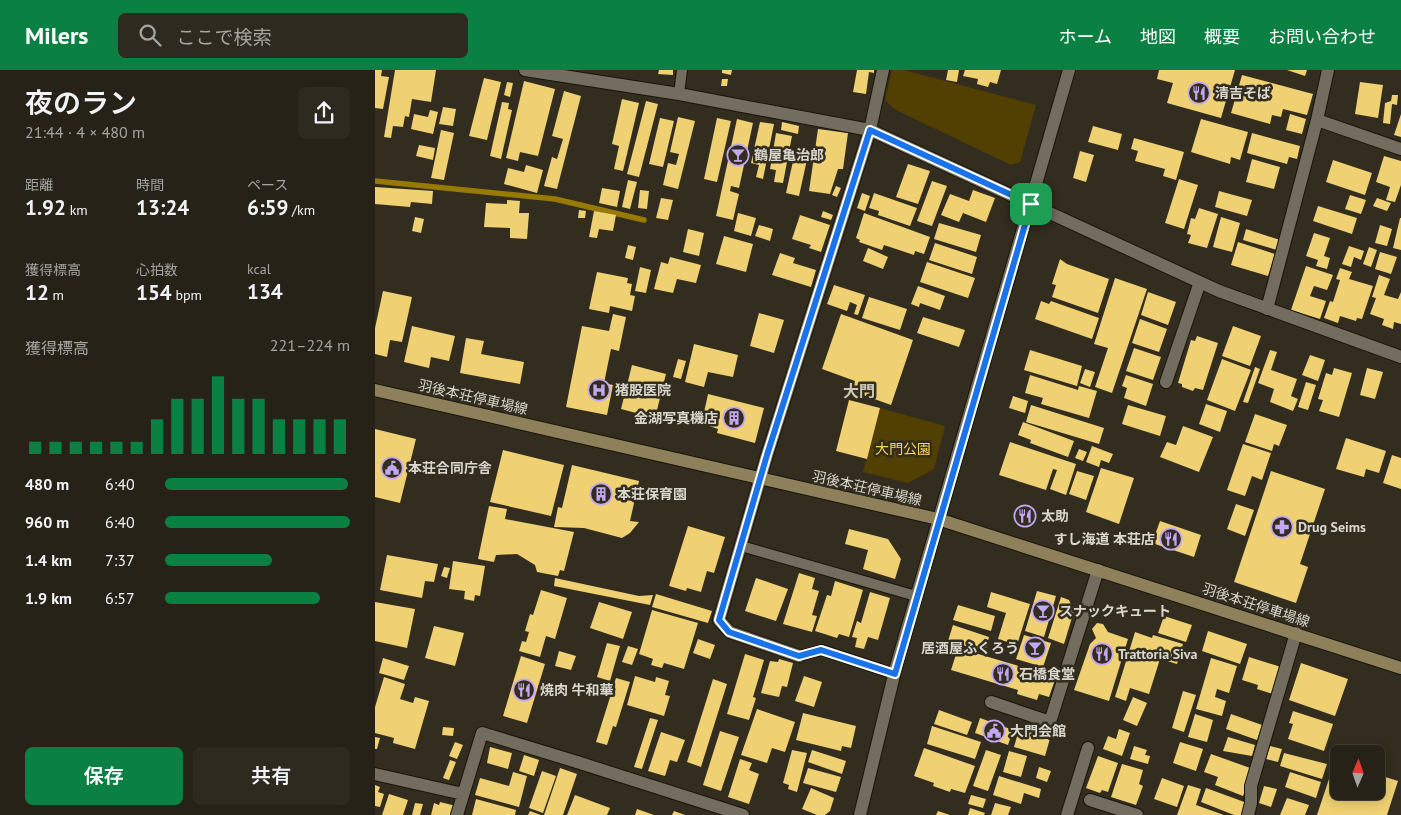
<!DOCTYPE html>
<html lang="ja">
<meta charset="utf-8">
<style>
:root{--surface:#262217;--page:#2e2a20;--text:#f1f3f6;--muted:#a4a4a1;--line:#423f36;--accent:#0b8043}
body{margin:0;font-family:"PT Sans","Noto Sans JP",sans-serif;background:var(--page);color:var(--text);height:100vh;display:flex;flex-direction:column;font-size:19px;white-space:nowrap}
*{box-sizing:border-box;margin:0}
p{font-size:16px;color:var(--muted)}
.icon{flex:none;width:28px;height:28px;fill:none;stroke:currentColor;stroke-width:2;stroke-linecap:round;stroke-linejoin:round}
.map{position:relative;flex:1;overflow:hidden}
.side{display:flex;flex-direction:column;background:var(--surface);width:375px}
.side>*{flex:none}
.needle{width:32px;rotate:2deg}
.controls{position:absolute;left:955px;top:675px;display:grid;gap:10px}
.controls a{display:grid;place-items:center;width:55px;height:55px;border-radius:8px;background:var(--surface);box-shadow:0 2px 12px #0003,0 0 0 1px var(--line);font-size:25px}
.pin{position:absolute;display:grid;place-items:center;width:42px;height:42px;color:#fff;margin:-21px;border-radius:10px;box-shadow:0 2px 8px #0006}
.round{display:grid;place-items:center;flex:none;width:52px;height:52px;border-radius:8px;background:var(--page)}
.summary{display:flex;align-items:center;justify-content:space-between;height:85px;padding:0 25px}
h1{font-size:28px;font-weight:600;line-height:38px}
.figures{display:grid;grid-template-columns:repeat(3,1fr);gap:8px;height:85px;padding:5px 25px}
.figures div{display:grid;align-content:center}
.figures b{font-size:21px;font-weight:600}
.figures small{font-size:14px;font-weight:400}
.figures p{font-size:14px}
.chart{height:140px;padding:10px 25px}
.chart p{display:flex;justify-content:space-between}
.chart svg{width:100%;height:90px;margin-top:5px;stroke:var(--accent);stroke-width:6}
.primary-button{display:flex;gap:10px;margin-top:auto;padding:10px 25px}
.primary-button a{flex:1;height:58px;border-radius:8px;background:var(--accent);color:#fff;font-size:20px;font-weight:600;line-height:58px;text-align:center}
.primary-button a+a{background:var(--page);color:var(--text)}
ul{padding:0 25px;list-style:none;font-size:16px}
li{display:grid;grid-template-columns:80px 60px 1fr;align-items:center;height:38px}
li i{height:12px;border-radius:6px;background:var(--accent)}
header{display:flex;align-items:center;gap:30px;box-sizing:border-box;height:70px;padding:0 25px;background:var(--accent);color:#fff}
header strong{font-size:24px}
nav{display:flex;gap:28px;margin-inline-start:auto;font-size:18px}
.search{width:350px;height:45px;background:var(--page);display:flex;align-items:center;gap:12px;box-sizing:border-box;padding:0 18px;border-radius:8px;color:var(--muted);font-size:19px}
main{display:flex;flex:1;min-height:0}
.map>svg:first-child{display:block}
.green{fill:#514001}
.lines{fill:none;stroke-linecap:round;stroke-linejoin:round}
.stream{stroke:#977a06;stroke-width:5.5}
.building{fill:#efd072}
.service-casing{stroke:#191508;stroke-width:12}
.minor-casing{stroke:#191508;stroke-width:14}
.tertiary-casing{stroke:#191508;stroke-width:14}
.secondary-casing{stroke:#191508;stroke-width:14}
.service{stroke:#726d5e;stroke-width:10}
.minor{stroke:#726d5e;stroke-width:12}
.tertiary{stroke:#726d5e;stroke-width:12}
.secondary{stroke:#8d805b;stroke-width:12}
.route-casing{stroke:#fff;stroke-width:10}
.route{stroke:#1a73e8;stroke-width:6}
.labels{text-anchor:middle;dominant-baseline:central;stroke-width:5;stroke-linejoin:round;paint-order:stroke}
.poi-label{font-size:14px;font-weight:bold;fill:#dad7cf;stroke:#322d1f;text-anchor:start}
.street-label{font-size:14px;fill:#dad7cf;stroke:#322d1f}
.park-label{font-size:14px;fill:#fcd455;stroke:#322d1f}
.quarter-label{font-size:16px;font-weight:bold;fill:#ccc6b5;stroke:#322d1f}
</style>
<header>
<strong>Milers</strong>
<div class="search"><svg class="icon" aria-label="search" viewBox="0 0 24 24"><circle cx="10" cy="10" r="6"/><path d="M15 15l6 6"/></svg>ここで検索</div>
<nav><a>ホーム</a><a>地図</a><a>概要</a><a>お問い合わせ</a></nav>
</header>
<main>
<section class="side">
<div class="summary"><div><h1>夜のラン</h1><p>21:44 · 4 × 480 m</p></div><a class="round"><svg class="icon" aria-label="share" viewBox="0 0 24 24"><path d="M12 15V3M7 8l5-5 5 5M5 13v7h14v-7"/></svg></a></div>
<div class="figures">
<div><p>距離</p><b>1.92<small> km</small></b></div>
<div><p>時間</p><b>13:24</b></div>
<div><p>ペース</p><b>6:59<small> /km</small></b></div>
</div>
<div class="figures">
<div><p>獲得標高</p><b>12<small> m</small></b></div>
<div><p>心拍数</p><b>154<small> bpm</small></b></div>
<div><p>kcal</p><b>134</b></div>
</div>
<div class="chart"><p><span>獲得標高</span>221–224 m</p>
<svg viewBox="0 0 160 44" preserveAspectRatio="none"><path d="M5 44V38M15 44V38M25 44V38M35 44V38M45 44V38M55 44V38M65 44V27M75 44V17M85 44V17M95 44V6M105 44V17M115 44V17M125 44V27M135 44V27M145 44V27M155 44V27"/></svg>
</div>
<ul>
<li><b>480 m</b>6:40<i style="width:99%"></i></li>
<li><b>960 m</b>6:40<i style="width:100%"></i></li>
<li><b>1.4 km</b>7:37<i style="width:58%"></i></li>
<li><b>1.9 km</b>6:57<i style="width:84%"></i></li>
</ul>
<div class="primary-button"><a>保存</a><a>共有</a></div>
</section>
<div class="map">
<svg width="1026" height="745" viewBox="0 0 1026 745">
<rect width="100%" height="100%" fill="#322d1f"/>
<path class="green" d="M517,0H529L661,35L645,92L636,95L519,39L510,30Z
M505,338L570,356L559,399L533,413L488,402Z"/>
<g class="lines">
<path class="stream" d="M0,111L180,129L269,150"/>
</g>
<path class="building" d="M0,0H7L6,6L14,7L8,39L0,38Z
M20,0H61L56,32L37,29L34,47L30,46L28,57L18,56L16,68L9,67Z
M284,0H298V5L283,4Z
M347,0H357L356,5L347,3Z
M482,0H499V3L494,2L491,24L478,22Z
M573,0H584L582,12L571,10Z
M590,0H626L622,14L615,12L613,17L602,14L603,9L588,6Z
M784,0H860L846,48L792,33L798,13L782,9Z
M912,0H932L930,6Z
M867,5L938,24L932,45L908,39L906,47L897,45L895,54L856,43Z
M109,8L126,12L112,70L94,66Z
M347,9H353L352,16H346Z
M149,11L180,19L163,86L145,82L143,91L131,88Z
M132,12L138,13L135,27L129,25Z
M985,12L1008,15L1003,48L980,44Z
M189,21L206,26L182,119L169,116L177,87L182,89L188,69L177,66Z
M1017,25H1023L1022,35L1017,34L1015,54L1008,53L1010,33L1016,31Z
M247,29L264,33L248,101L239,99L244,76L237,74Z
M271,31L283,34L264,107L252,104Z
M127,32L134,33L133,39L137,40L126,89L115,86Z
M68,37L81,39L78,56L64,54Z
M55,40L63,42L58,64L36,59L39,44L53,47Z
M915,44L931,49L927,64L911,60Z
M1026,44V67L1019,65Z
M303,47L320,51L303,119L288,115L293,93L301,95L304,84L295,82Z
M285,48L299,51L288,97L274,94Z
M342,48L356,51L342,112L329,109Z
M362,49L378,53L364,118L356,116L355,121L364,124L358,150L341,146Z
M826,49L873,62L865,90L856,87L855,94L816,82Z
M385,52L399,54L388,109L381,107L384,95L376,93Z
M407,52L424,56L423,64L406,60Z
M718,56L747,64L743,80L713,72Z
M443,59L473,63L468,99H463L455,124L434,121Z
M66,60L79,63L69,110L56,108Z
M401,63L417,66L408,113L399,112L401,100L395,99Z
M877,63L925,76L922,89L914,87L912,94L872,83Z
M759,68L809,82L801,110L788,106L790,99L760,91L763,81L756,79Z
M44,75L60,78L58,90L41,86Z
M705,81L719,85L711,112L698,108Z
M420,82L433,85L424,126L411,123Z
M1009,86L1026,91V115L1020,132L1011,130L1015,117L1001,112Z
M877,89L905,97L899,119L871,112Z
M958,90L997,103L990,125L951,112Z
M533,94L555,101L543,134L521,127Z
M151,95L168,100L162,123L129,114L133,98L149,102Z
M804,109L823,115L809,159L790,153Z
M253,110L262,112L255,139L247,137Z
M557,111L572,116L557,156L542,151Z
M461,116L466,118L462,127L457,125Z
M0,117L58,121L57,134L36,132L35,137L0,134Z
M227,118L245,121L242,137L224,133Z
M265,120L274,121L272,139L263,138Z
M598,120L620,128L611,152L588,143L584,152L566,145L575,124L594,131Z
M844,121L877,130L872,146L840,137Z
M487,123L495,126L490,141L482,138Z
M499,123L542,138L535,156L503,145L504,141L494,138Z
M975,125L991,130L986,144L970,139Z
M286,128L298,130L293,150L281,148Z
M1002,128L1016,133L1012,141L998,136Z
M132,130L145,131L144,143H154L152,169L135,168V158L109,157L111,133L132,134Z
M943,136L982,148L977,164L938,151Z
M824,138L843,144L832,178L813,173L816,165L812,164L816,148L820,149Z
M204,140L211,141L210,148H203Z
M219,141L241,145L238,161L224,159L222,168L214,167Z
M448,141L458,145L456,150L446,147Z
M363,143L381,148L376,166L359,161Z
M489,143L555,167L549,184L540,181L539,185L509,175L507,180L484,172L485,170L481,168Z
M425,145L455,155L446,182L434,178L436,175L417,169Z
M40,147L49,149L46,163L37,161Z
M846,147L865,153L857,182L838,177Z
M1025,148H1026V180L1018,178Z
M564,153L606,165L601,182L559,169Z
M384,155L398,159L395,171L380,166Z
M1005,155L1017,159L1012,176L1000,173Z
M313,159L329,163L324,186L308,182Z
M871,159L905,170L902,180L868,170Z
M939,163L955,168L949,186L955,188L952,199L941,196L943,190L931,186Z
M349,166L378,174L371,202L341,194Z
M863,172L900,184L893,206L856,195Z
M560,173L602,187L597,204L554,190Z
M253,175L261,177L258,190L250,188Z
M974,176L989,181L986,190L979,187L976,197L967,194Z
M994,177L1002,180L996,197L988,194Z
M493,178L513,187L508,199L488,191Z
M1005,182L1022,187L1016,204L1000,199Z
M405,183L420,188L418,193L441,200L436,217L397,205Z
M295,187L326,195L321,213L302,209L298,223L279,219L286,192L293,194Z
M685,189L692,194L734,209L723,243L677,227L681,215L677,214Z
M552,192L600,208L593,228L545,212Z
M931,196L958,205L952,220L939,216L935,226L951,231L945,249L916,240Z
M265,197L276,200L271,223L260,221Z
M965,198L977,202L974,209L998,216L987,249L982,248L981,251L965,246L963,253L949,248L955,231L958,232L965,210L961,209Z
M222,202L253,208L252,213L257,214L255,225L260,226L257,241L235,236L234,243L214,239Z
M1004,205L1015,209L1009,225L1023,229L1026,222V254L1019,252L1018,259L1007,255L1009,249L995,244L1001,228L997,227Z
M740,208L772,219L737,323L720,317L733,278L719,274Z
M459,215L490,225L483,245L479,244L482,235L475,232L472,241L452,234Z
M543,216L570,226L565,240L545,233L544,237L536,234Z
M8,221L37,227L27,272L15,270L12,287L0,284V258Z
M773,222L801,232L793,255L766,245Z
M494,227L532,239L525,260L487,248Z
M666,231L674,234L676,231L724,248L717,269L660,249Z
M384,243L409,250L399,283L375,276Z
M238,244L251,247L244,281L236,279L229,313L238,315L232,345L191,337L207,256L234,261Z
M466,244L538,270L516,335L477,321L480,311L447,299Z
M548,247L590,260L584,277L542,263Z
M765,249L792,259L784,282L757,273Z
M37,256L80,266L74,291L56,287L54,298L29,292Z
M858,256L886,266L875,296L847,286Z
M822,266L843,273L828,320L820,318L818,321L807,317V314L803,313L816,270L820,271Z
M91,268L109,271L106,284L149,292L145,314L85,303Z
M319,274L363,285L358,307L333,302L329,317L310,312Z
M759,278L786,287L778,310L751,301Z
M655,280L707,296L702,316L649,300Z
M895,280L902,282L896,300L922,309L916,326L923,329L918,341L895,332L899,319L883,313Z
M935,285L950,290L943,311L927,305Z
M303,289L311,291L306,309L298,307Z
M847,289L876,300L860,341L832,330Z
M257,295L291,304L280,348L246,339Z
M880,297L885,299L873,333L868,332Z
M959,298L977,303L964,347L944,341L948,330L943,329L951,303L957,305Z
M992,298L1008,302L1000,329L985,325Z
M710,299L720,302L715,317L705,313Z
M655,305L703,320L704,316L722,321L714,348L666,334L668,328L650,323Z
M751,305L778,314L771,336L749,328L752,318L747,316Z
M931,312L941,315L933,340L923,337Z
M333,324L389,338L380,373L342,363L343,359L334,356L335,349L328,347Z
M638,326L653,331L650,343L634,338Z
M474,330L505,338L492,389L461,381Z
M831,334L852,341L845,362L824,354Z
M656,335L729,358L724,374L651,352Z
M753,335L791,346L785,366L747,354Z
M880,344L912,355L904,376L899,374L897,381L870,372Z
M648,352L699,371L693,387L655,373L656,370L643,365Z
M808,356L838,367L824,402L785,387L792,372L801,375Z
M0,359L41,369L25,433L0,427Z
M971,368L1011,381L1004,403L991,399L989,407L961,399Z
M635,372L701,394L691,425L675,419L682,400L678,399L671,420L624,405Z
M868,374L896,383L887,410L877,406L870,426L852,420Z
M717,376L738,384L734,393L726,390L724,397L711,392Z
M704,379L712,382L708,391L700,388Z
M128,380L189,395L176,446L115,432Z
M1017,385L1026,388V419L1008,413Z
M197,395L264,411L255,451L264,452L255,463L247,468L209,458L179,457L183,437L187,438Z
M726,398L759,408L744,454L711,442Z
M702,401L719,406L711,430L694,424Z
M896,401L950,419L925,494L933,497L921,533L859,512Z
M861,434L879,440L870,466L852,459Z
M114,436L132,439L130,449L199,462L189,501L185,500L183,506L162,502L160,495L142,484L121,485L119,492L103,489Z
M785,451L826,465L819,487L777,473Z
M313,456L350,467L339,503L332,501L326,522L312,518L311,521L294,516Z
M474,459L513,469L526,489L520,509L488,499L493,480L470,474Z
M12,485L63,494L59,512L50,511L47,528L5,520Z
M78,491L110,496L105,526L100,525L99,531L89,529L90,521L74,519Z
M69,497L75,498L72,508L66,506Z
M424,503L440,508L437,519L444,521L437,545L442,546L437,562L408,554Z
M180,508L264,526L278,525L275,535L179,516Z
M381,508L413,519L401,551L370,541Z
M460,511L488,520L474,567L464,564L462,568L440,561L452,525L456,526Z
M166,520L192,528L180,569L171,566L165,587L144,581L147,571L151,572L154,562L150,561L155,544L158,545Z
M662,521L681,526L669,567L650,561Z
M495,522L515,528L503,570L493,567L489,579L480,577L482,568L477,567L482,551L486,553Z
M616,522L655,534L642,575L623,569L631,543L612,537Z
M281,524L337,541L333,553L277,537Z
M686,527L694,530L699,541L689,574L673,568Z
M0,532L40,539L32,578L0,571Z
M224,532L257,542L248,569L215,558Z
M583,535L620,546L616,561L578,550Z
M277,540L323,553L309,599L289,593L287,598L276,595L278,589L264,584Z
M789,546L817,555L811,572L783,563Z
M722,553L728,554L733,562L753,569L734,631L699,620L715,574L721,568L717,559Z
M578,555L614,567L610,582L573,571Z
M59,556L89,563L80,596L50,588Z
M833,561L872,574L865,594L827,581Z
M760,562L777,568L778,565L808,574L802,594L785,589L774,624L755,618L751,631L740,627Z
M649,565L676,573L668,597L641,589Z
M323,569L340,575L335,589L318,583Z
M232,573L245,576L235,611L222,607Z
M253,576L263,579L257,595L247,592Z
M583,578L681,607L674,627L664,624L662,630L642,624L643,620L576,600Z
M184,581L201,586L196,600L180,596Z
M370,584L389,590L378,627L381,628L374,650L352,644Z
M146,586L170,594L152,653L128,646Z
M874,587L906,597L898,624L882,619L883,615L867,610Z
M8,588L34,596L29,610L4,603Z
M836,588L862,596L854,623L842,619L840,627L851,631L847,646L821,639Z
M404,589L418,593L412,617L407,616L404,627L386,623L395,591L403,592Z
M926,593L973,609L960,646L914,630Z
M260,606L280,612L281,607L294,611L290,625L295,626L289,646L252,635Z
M429,606L447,612L439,637L420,631Z
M9,607L30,614L25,629L38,633L40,627L54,631L40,679L18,673L19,668L0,663V637Z
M241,608L255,612L241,657L238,656L232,675L221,672Z
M338,609L352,614L326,697L312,692Z
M808,621L821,625L809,662L797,658Z
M758,627L772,633L762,656L748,650Z
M382,639L420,652L410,682L397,678L392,693L366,685Z
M564,640L597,652L592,665L559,654Z
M918,641L958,654L949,681L913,669L918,654L914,653Z
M428,643L481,656L476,678L467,676L466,681L421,670Z
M820,644L838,650L832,672L813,667Z
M856,644L887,655L882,670L851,659Z
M275,648L283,650L267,699L259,697Z
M605,648L638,660L633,675L600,663Z
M557,656L606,672L600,689L552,674Z
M645,656L676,665L670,686L639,677Z
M68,657L79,658L78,666L67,665Z
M744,659L755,663L747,686L728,679L733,666L741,669Z
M345,661L364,667L346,721L328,715Z
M286,662L310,670L302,692L295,690L290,706L273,701Z
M0,667L5,668L2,679H0Z
M853,667L880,675L877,686L848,681Z
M80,672L88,675L82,689L74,686Z
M805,672L828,679L821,701L798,693Z
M759,676L772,680L770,685L775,686L773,694L755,689Z
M895,676L907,679L903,692L891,689Z
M115,677L137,683L133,699L112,693Z
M549,678L600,696L590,723L576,719L575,722L558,716L559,713L539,706Z
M417,680L432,683L422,722L413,719L414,715L408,713Z
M437,680L471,691L467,704L433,692Z
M611,680L626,685L613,721L598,716Z
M634,681L652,686L646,707L628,702Z
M909,683L952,694L947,709L905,696Z
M836,684L878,699L868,726L840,715L843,707L829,702Z
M149,685L164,690L159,706L144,701Z
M723,686L743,693L733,722L727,720L725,723L711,718Z
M365,689L377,693L374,700L384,704L374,734L353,727Z
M75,690L81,692L74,710L68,708Z
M960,691L964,692V721H1001V704L1023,711L1012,745H942Z
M747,694L768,700L764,714L768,716L761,735L736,727Z
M664,697L676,701L672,712L661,708Z
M185,698L202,704L188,745H169Z
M433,698L466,707L461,722L428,713Z
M167,701L181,706L168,743L154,738Z
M138,702L152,706L144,737L100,725L105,708L134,716Z
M915,702L946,712L941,728L910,717Z
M624,706L666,719L664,728L649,723L646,734L618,725Z
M787,708L809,716L802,737L779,729Z
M0,715L5,717L3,722L9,724L5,737L0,736Z
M813,715L826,719L821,735L849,745H802Z
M889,716L902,719L896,737L884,733Z
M436,718L459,728L455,741L450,745H442L427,739Z
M831,718L872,733L868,745H859L826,732Z
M14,724L33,730L28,745H7Z
M200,725L235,738L232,745H192Z
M596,725L611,729L608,738L593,734Z
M912,728L934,735L930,745H905Z
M101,729L141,740L140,745H97Z
M65,732L81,736L78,745H56L59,733L64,735Z
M40,733L48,734L45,745H37Z
M620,733L636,737L633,745H616Z
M595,738L610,743L609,745H593Z
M262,739L279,745H260Z
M155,741L166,745H153Z
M299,741L310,745H297Z
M563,741L575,745H561Z"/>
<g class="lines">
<g class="service-casing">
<path id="service" d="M304,24L307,0
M366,476L541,526
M424,586L447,580L520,604"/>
</g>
<g class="minor-casing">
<path id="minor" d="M150,0L304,24L495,60L844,221L1026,287
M942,50L1026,79
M892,239L942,50L953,0
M791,312L825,212
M424,586L355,562L344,550L392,385L495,60L508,0
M616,632L675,652L723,500
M0,704L88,724
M715,730L762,745
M82,745L107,663L202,692
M692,745L713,678
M873,745L876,733V716L921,563"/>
</g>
<g class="tertiary-casing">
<path id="tertiary" d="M202,692L368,745
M485,745L521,597L694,0"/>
</g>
<g class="secondary-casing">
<path id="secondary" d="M0,320L563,449L1026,598"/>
</g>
<use href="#service" class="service"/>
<use href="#minor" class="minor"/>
<use href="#tertiary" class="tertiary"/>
<use href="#secondary" class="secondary"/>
</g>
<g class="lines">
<g class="route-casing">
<path id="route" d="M495,60L656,134L520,604L446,580L424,586L354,562L344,550L392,385Z"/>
</g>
<use href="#route" class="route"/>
</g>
<defs>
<g id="restaurant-ring" transform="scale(1.125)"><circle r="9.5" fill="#322d1f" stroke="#c3a7f2" stroke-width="1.5"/><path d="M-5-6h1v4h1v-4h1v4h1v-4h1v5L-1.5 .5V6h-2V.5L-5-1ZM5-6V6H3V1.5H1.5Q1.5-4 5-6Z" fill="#c3a7f2"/></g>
<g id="bar-ring" transform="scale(1.125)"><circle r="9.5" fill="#322d1f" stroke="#c3a7f2" stroke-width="1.5"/><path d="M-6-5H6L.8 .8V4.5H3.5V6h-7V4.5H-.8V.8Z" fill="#c3a7f2"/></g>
<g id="hospital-ring" transform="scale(1.125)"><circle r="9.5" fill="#322d1f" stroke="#c3a7f2" stroke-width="1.5"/><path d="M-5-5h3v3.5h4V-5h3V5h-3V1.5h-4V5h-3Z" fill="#c3a7f2"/></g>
<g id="building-ring" transform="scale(1.125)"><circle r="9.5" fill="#322d1f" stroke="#c3a7f2" stroke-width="1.5"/><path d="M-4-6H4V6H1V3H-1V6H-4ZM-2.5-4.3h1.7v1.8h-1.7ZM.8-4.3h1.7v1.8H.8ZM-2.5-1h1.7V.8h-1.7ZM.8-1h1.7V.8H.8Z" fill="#c3a7f2"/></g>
<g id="civic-ring" transform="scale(1.125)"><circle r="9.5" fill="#322d1f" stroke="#c3a7f2" stroke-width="1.5"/><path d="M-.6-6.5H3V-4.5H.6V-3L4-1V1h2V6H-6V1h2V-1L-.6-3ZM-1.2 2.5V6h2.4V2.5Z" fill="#c3a7f2"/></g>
<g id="pharmacy-ring" transform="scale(1.125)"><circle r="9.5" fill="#322d1f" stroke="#c3a7f2" stroke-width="1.5"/><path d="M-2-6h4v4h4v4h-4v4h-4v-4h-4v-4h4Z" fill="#c3a7f2"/></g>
</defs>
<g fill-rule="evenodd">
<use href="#restaurant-ring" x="824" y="23"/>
<use href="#bar-ring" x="363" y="85"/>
<use href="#hospital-ring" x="224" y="320"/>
<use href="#building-ring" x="359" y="348"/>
<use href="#civic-ring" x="17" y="398"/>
<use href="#building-ring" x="226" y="424"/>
<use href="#restaurant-ring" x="650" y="446"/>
<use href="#pharmacy-ring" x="907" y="457"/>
<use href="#restaurant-ring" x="796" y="469"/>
<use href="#bar-ring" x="668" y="541"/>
<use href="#bar-ring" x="660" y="578"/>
<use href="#restaurant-ring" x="727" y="584"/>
<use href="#restaurant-ring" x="628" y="604"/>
<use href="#restaurant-ring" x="149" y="620"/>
<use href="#civic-ring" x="619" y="661"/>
</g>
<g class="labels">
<g class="poi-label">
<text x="840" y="23">清吉そば</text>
<text x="379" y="85">鶴屋亀治郎</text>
<text x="240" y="320">猪股医院</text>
<text x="343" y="348" text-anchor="end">金湖写真機店</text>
<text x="33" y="398">本荘合同庁舎</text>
<text x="242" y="424">本荘保育園</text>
<text x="666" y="446">太助</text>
<text x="923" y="457">Drug Seims</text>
<text x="780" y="469" text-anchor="end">すし海道 本荘店</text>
<text x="684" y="541">スナックキュート</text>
<text x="644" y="578" text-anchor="end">居酒屋ふくろう</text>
<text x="743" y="584">Trattoria Siva</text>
<text x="644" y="604">石橋食堂</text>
<text x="165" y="620">焼肉 牛和華</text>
<text x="635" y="661">大門会館</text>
</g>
<g class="street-label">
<text transform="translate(98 327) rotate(13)">羽後本荘停車場線</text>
<text transform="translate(492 418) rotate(13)">羽後本荘停車場線</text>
<text transform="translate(881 535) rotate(18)">羽後本荘停車場線</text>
</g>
<g class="park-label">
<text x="528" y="379">大門公園</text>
</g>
<g class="quarter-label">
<text x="484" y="321">大門</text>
</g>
</g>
</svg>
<div class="controls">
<a><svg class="needle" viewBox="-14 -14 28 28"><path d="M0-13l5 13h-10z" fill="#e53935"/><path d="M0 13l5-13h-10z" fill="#a4a4a1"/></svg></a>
</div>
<div class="pin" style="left:656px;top:134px;background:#1e9e55"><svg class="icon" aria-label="arrive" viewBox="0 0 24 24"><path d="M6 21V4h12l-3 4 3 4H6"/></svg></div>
</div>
</main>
